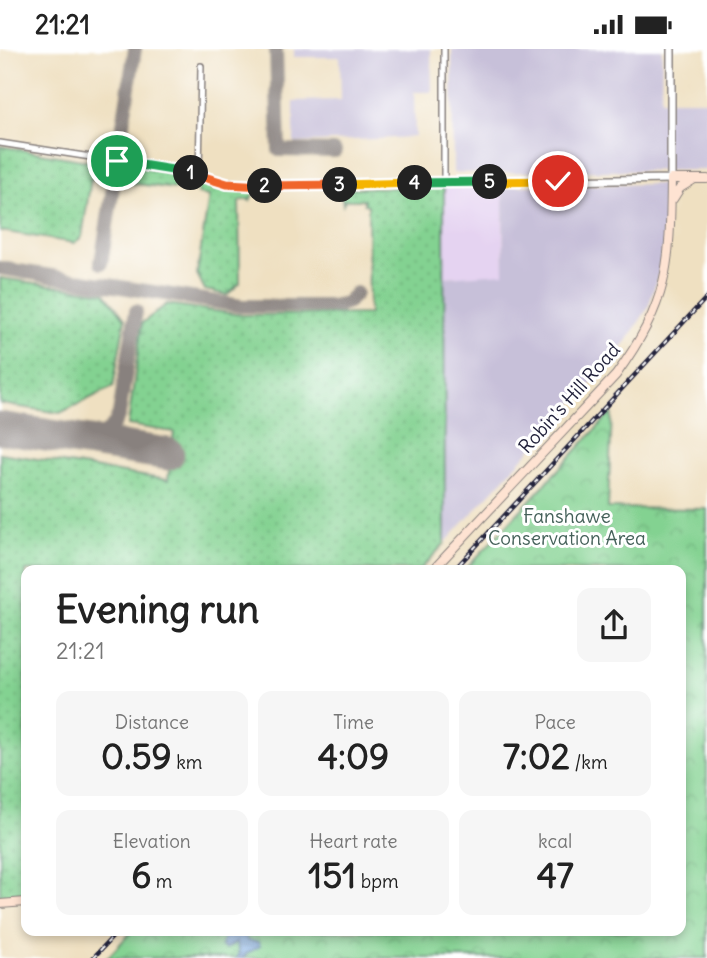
<!DOCTYPE html>
<style>
:root{--surface:#fff;--page:#f6f6f6;--text:#222;--muted:#767676}
body{margin:0;font-family:Delius,sans-serif;background:var(--page);color:var(--text);height:100vh;display:flex;flex-direction:column;font-size:26px;white-space:nowrap}
*{box-sizing:border-box;margin:0}
p{font-size:23px;color:var(--muted)}
.icon{flex:none;width:38px;height:38px;fill:none;stroke:currentColor;stroke-width:2;stroke-linecap:round;stroke-linejoin:round}
.map{position:relative;flex:1;overflow:hidden}
.panel{position:absolute;left:21px;top:516px;width:665px;height:371px;display:flex;flex-direction:column;background:var(--surface);border-radius:14px;box-shadow:0 4px 10px #0003}
.panel>*{flex:none}
.pin{position:absolute;display:grid;place-items:center;width:60px;height:60px;color:#fff;margin:-30px;border:4px solid #fff;border-radius:50%;box-shadow:0 2px 7px #0007}
.km{position:absolute;width:35px;height:35px;margin:-18px;border-radius:50%;background:#222;color:#fff;font-size:19px;line-height:35px;text-align:center}
.round{display:grid;place-items:center;flex:none;width:74px;height:74px;border-radius:14px;background:var(--page)}
.headline{display:flex;align-items:center;justify-content:space-between;height:119px;padding:0 35px}
h1{font-size:38px;font-weight:700;line-height:52px}
.figures{display:grid;grid-template-columns:repeat(3,1fr);gap:10px;height:119px;padding:7px 35px}
.figures div{display:grid;align-content:center;border-radius:14px;background:var(--page);text-align:center}
.figures b{font-size:35px;font-weight:700}
.figures small{font-size:19px;font-weight:400}
.figures p{font-size:19px}
.status{display:flex;justify-content:space-between;align-items:center;height:49px;padding:0 35px;background:var(--surface);direction:ltr}
.status svg{height:19px;fill:currentColor}
.map>svg:first-child{display:block}
.built{fill:#e5d3f1}
.industrial{fill:#c7c0d9}
.grass{fill:url(#grass-dots);stroke:#527a66;stroke-width:2}
.park{fill:url(#park-crowns);stroke:#527a66;stroke-width:2}
.water{fill:url(#water-rules);stroke:#49628c;stroke-width:2}
.lines{fill:none;stroke-linecap:round;stroke-linejoin:round}
.taxiway{stroke:#88817e;stroke-width:14}
.runway{stroke:#88817e;stroke-width:33}
.minor-casing{stroke:#88817e;stroke-width:8}
.tertiary-casing{stroke:#88817e;stroke-width:10}
.secondary-casing{stroke:#88817e;stroke-width:10}
.minor{stroke:#fff;stroke-width:5}
.tertiary{stroke:#fff;stroke-width:7}
.secondary{stroke:#fee3d2;stroke-width:8}
.rail-casing{stroke:#22223b;stroke-width:4.5}
.rail{stroke:#fff;stroke-width:2;stroke-dasharray:5;stroke-linecap:butt}
.split-1-casing{stroke:#fff;stroke-width:14}
.split-2-casing{stroke:#fff;stroke-width:14}
.split-3-casing{stroke:#fff;stroke-width:14}
.split-4-casing{stroke:#fff;stroke-width:14}
.split-5-casing{stroke:#fff;stroke-width:14}
.split-6-casing{stroke:#fff;stroke-width:14}
.split-1{stroke:#22a559;stroke-width:9}
.split-2{stroke:#f0652b;stroke-width:9}
.split-3{stroke:#f0652b;stroke-width:9}
.split-4{stroke:#f5b400;stroke-width:9}
.split-5{stroke:#22a559;stroke-width:9}
.split-6{stroke:#f5b400;stroke-width:9}
.labels{text-anchor:middle;dominant-baseline:central;stroke-width:6;stroke-linejoin:round;paint-order:stroke}
.street-label{font-size:19px;fill:#22223b;stroke:#fff}
.park-label{font-size:19px;fill:#446059;stroke:#fff}
</style>
<div class="status"><b>21:21</b><svg viewBox="0 0 49 12"><path d="M0 12V9h3v3zM5 12V6h3v6zM10 12V3h3v9zM15 12V0h3v12zM26 1h20v11H26zM47 4h2v5h-2z"/></svg></div>
<div class="map">
<svg width="707" height="909" viewBox="0 0 707 909">
<defs>
<pattern id="grass-dots" width="8" height="8" patternUnits="userSpaceOnUse" patternTransform="scale(1.75)"><rect width="8" height="8" fill="#83d291"/><path d="M2 2h.1M6 6h.1" fill="none" stroke="#71b47e" stroke-width="1.8" stroke-linecap="round"/></pattern>
<pattern id="park-crowns" width="20" height="18" patternUnits="userSpaceOnUse" patternTransform="scale(1.75)"><rect width="20" height="18" fill="#83d291"/><path d="M2 6a3 3 0 1 1 6 0M12 15a3 3 0 1 1 6 0" fill="none" stroke="#71b47e"/></pattern>
<pattern id="water-rules" width="6" height="5" patternUnits="userSpaceOnUse" patternTransform="scale(1.75)"><rect width="6" height="5" fill="#70a3dc"/><path d="M0 2.5h6" fill="none" stroke="#5c84b4"/></pattern>
</defs>
<rect width="100%" height="100%" fill="#fff"/>
<filter id="ink" filterUnits="userSpaceOnUse"><feTurbulence type="fractalNoise" baseFrequency=".0143" numOctaves="2"/><feDisplacementMap in="SourceGraphic" scale="14" xChannelSelector="R" yChannelSelector="G"/><feConvolveMatrix kernelMatrix="1 2 1 2 8 2 1 2 1" color-interpolation-filters="sRGB"/></filter>
<filter id="wash" filterUnits="userSpaceOnUse"><feTurbulence type="fractalNoise" baseFrequency=".00686" numOctaves="4" result="noise"/><feDisplacementMap in="SourceGraphic" scale="28" xChannelSelector="R" yChannelSelector="G"/><feGaussianBlur stdDeviation="1.57" result="paint"/><feColorMatrix in="noise" values="0 0 0 0 0 0 0 0 0 0 0 0 0 0 0 0 0 1.4 0 .05"/><feComposite in="paint" operator="in"/></filter>
<g filter="url(#wash)">
<rect width="100%" height="100%" fill="#efe0c1"/>
<path class="built" d="M503,137L504,225L445,228L444,138Z"/>
<path class="industrial" d="M294,0H431L432,43H414L415,88L294,94V52L341,51L340,8H294Z
M452,0H662L661,51H707V121L453,124Z
M667,135L666,201L648,259L618,305L445,494V228L504,224L503,137Z"/>
<path class="grass" d="M0,97L111,116L107,131L91,129L82,188L74,194L0,182Z
M122,115L193,128V142L121,133Z
M204,130L250,140L253,145L250,152L248,150L239,152L240,234L227,246L205,241L197,225L209,147L197,145L199,133Z
M444,138L445,494L420,521L26,522V846L0,848V404L168,431L174,383L128,376L142,274L167,255L242,266L369,265L368,156L364,155V151H345L343,155L341,143L347,139Z
M0,229L105,244L125,270L113,338L60,364L0,355Z"/>
<path class="park" d="M612,363L608,459L707,460V909H107L132,882H681V522L465,521Z"/>
<path class="water" d="M226,883L236,888L243,883L248,892L258,893L260,897L246,905L244,909H236L239,904L236,893L226,900L221,897Z"/>
<g class="lines">
<path class="taxiway" d="M276,0L279,101L335,102
M101,214L135,0
M0,219L242,257H337L348,253L356,244
M36,383C66,388 106,402 119,365L136,262"/>
<path class="runway" d="M0,379L168,405"/>
</g>
</g>
<g filter="url(#ink)">
<g class="lines">
<g class="minor-casing">
<path id="minor" d="M444,0V134
M0,94L149,117
M199,126L201,17"/>
</g>
<g class="tertiary-casing">
<path id="tertiary" d="M149,117L227,135L257,137L671,130V0"/>
</g>
<g class="secondary-casing">
<path id="secondary" d="M673,150L680,139L693,131
M432,522L616,326C669,252 670,218 671,130H707
M0,855L26,853"/>
</g>
<use href="#minor" class="minor"/>
<use href="#tertiary" class="tertiary"/>
<use href="#secondary" class="secondary"/>
<g class="rail-casing">
<path id="rail" d="M453,522L707,248
M93,909L118,882"/>
</g>
<use href="#rail" class="rail"/>
</g>
</g>
<g class="lines" filter="url(#ink)">
<g class="split-1-casing">
<path id="split-1" d="M117,112L191,124"/>
</g>
<g class="split-2-casing">
<path id="split-2" d="M191,124L227,135L265,137"/>
</g>
<g class="split-3-casing">
<path id="split-3" d="M265,137L340,136"/>
</g>
<g class="split-4-casing">
<path id="split-4" d="M340,136L415,134"/>
</g>
<g class="split-5-casing">
<path id="split-5" d="M415,134L490,133"/>
</g>
<g class="split-6-casing">
<path id="split-6" d="M490,133L558,132"/>
</g>
<use href="#split-1" class="split-1"/>
<use href="#split-2" class="split-2"/>
<use href="#split-3" class="split-3"/>
<use href="#split-4" class="split-4"/>
<use href="#split-5" class="split-5"/>
<use href="#split-6" class="split-6"/>
</g>
<g class="labels">
<g class="street-label">
<text transform="translate(569 349) rotate(-48)">Robin's Hill Road</text>
</g>
<g class="park-label">
<text x="567" y="467">Fanshawe<tspan x="567" dy="22">Conservation Area</tspan></text>
</g>
</g>
</svg>
<div class="pin" style="left:117px;top:112px;background:#1e9e55"><svg class="icon" aria-label="arrive" viewBox="0 0 24 24"><path d="M6 21V4h12l-3 4 3 4H6"/></svg></div>
<div class="pin" style="left:558px;top:132px;background:#d93025"><svg class="icon" aria-label="check" viewBox="0 0 24 24"><path d="M5 12l5 5 9-10"/></svg></div>
<b class="km" style="left:191px;top:124px">1</b>
<b class="km" style="left:265px;top:137px">2</b>
<b class="km" style="left:340px;top:136px">3</b>
<b class="km" style="left:415px;top:134px">4</b>
<b class="km" style="left:490px;top:133px">5</b>
<section class="panel">
<div class="headline"><div><h1>Evening run</h1><p>21:21</p></div><a class="round"><svg class="icon" aria-label="share" viewBox="0 0 24 24"><path d="M12 15V3M7 8l5-5 5 5M5 13v7h14v-7"/></svg></a></div>
<div class="figures">
<div><p>Distance</p><b>0.59<small> km</small></b></div>
<div><p>Time</p><b>4:09</b></div>
<div><p>Pace</p><b>7:02<small> /km</small></b></div>
</div>
<div class="figures">
<div><p>Elevation</p><b>6<small> m</small></b></div>
<div><p>Heart rate</p><b>151<small> bpm</small></b></div>
<div><p>kcal</p><b>47</b></div>
</div>
</section>
</div>
